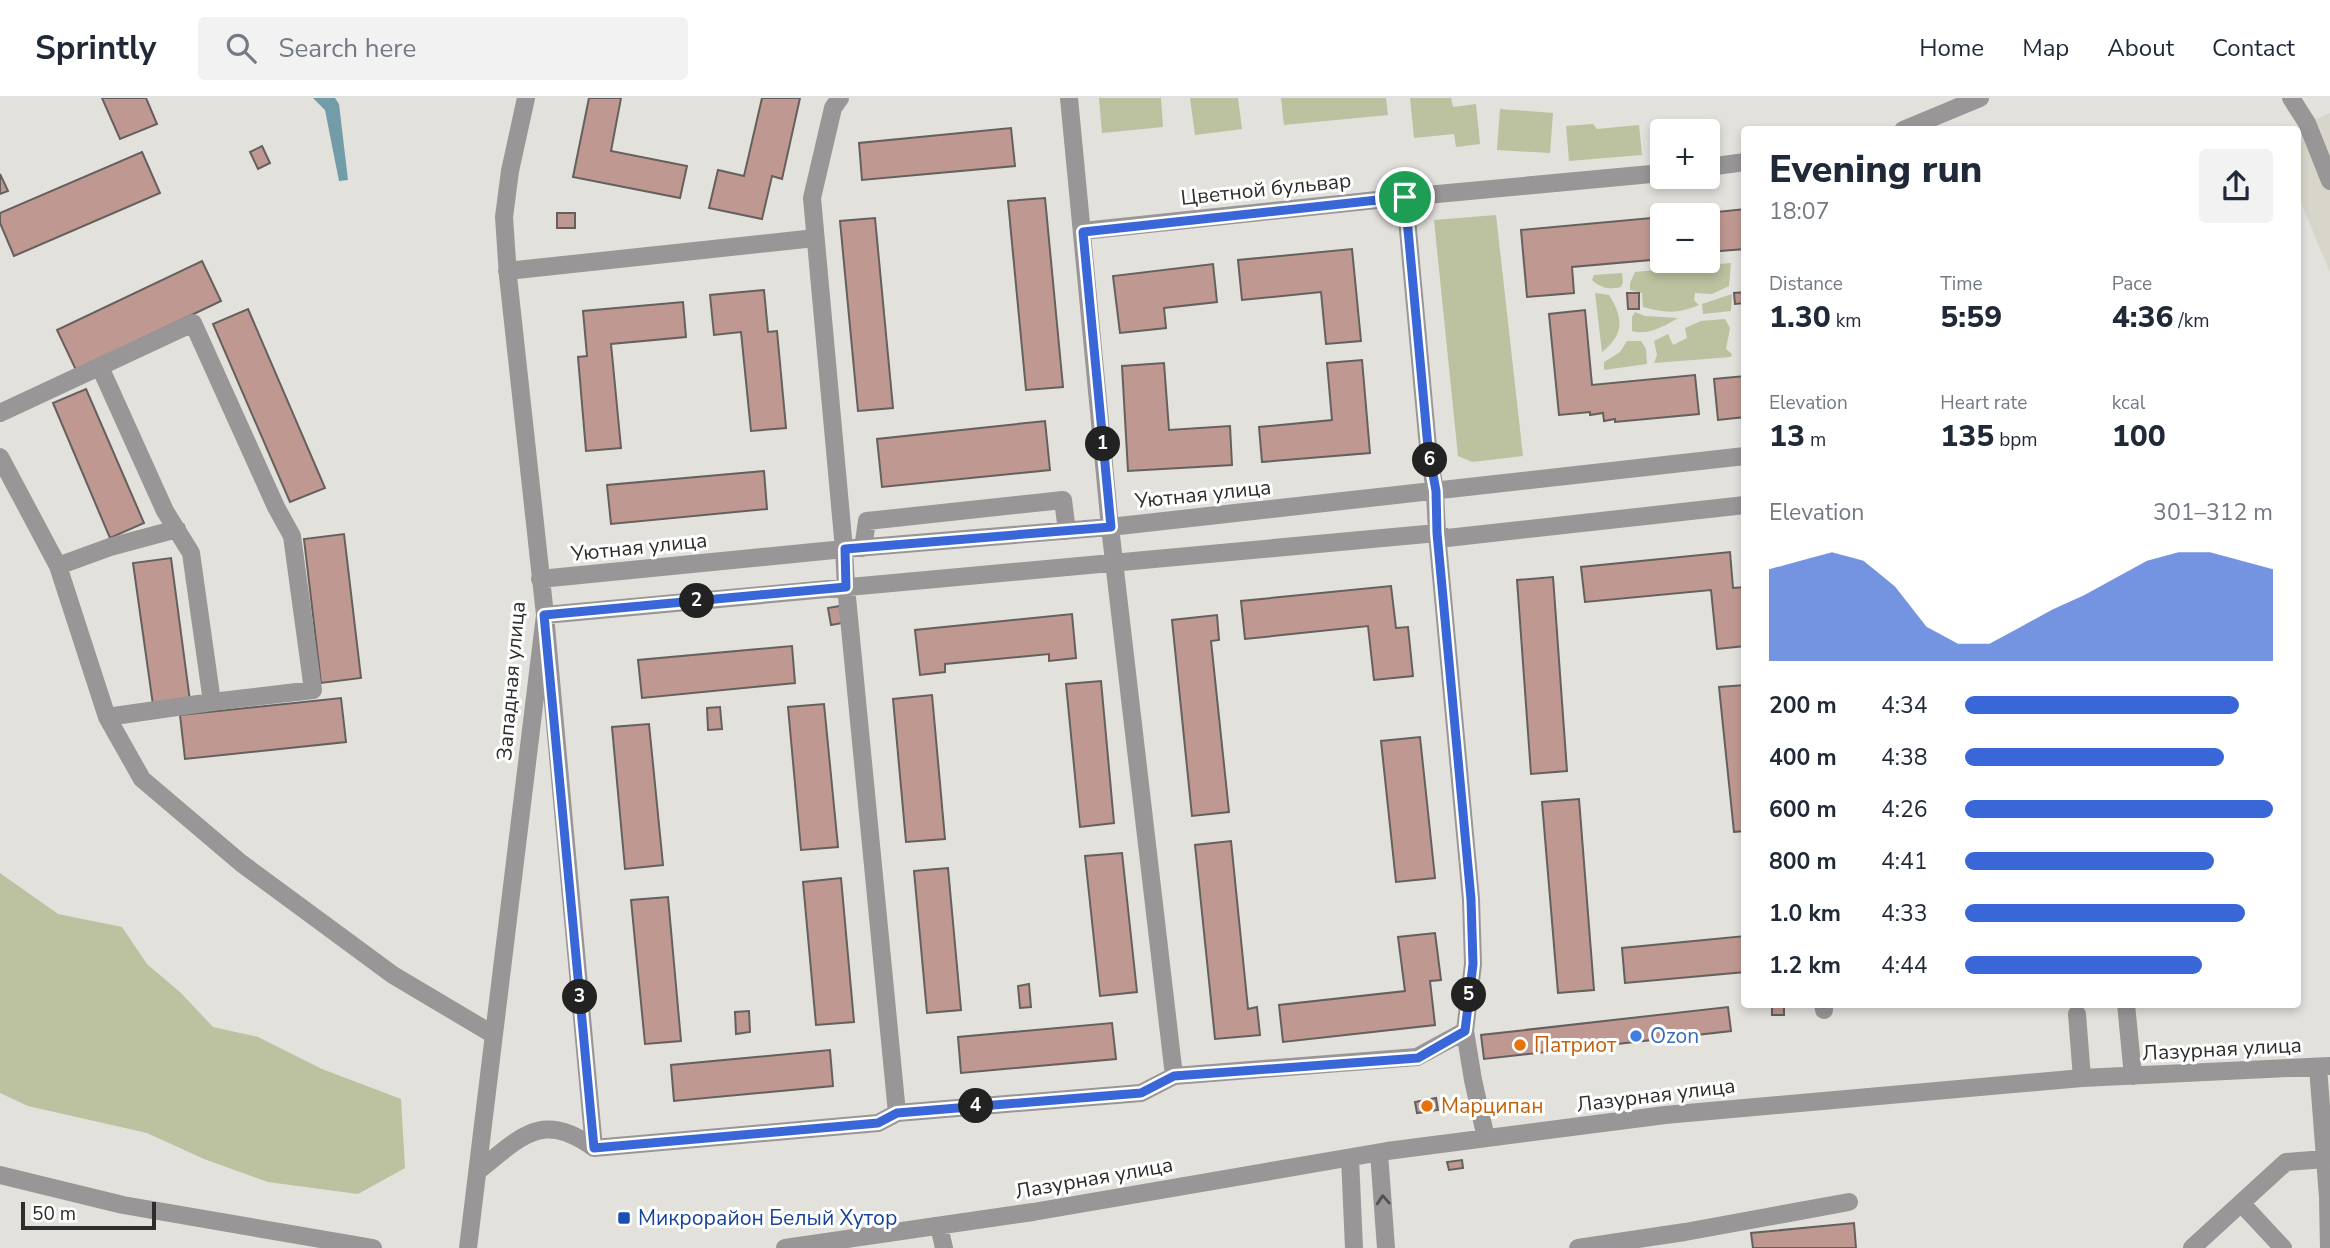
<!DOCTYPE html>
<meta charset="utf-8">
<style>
:root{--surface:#fff;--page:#f2f2f3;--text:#1f2937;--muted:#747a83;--line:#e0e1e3;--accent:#3a67d7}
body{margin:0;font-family:"Nunito Sans",sans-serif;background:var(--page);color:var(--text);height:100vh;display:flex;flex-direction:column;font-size:26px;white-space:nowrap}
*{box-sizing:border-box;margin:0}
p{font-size:23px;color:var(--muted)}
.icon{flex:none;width:38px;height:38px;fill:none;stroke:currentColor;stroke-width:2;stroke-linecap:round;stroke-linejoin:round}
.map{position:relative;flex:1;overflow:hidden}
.sheet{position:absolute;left:1741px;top:28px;width:560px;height:882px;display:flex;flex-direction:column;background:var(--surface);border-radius:7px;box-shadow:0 4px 10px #0003}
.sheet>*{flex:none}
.buttons{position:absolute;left:1650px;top:21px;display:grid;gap:14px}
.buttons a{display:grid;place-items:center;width:70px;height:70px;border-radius:7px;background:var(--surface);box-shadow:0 4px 10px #0003;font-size:35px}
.scale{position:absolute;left:21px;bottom:18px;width:135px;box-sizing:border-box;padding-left:7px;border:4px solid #2d2d2b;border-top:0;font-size:19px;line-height:24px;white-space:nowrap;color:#2d2d2b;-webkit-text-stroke:5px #fff;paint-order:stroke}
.pin{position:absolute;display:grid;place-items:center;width:60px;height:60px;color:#fff;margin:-30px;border:4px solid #fff;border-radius:50%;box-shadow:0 2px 7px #0007}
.km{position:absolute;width:35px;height:35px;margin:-18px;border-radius:50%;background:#222;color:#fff;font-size:19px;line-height:35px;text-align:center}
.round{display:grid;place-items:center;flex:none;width:74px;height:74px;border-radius:7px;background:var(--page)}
.head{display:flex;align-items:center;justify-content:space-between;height:119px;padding:0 28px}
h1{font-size:38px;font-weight:800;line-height:52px}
.metrics{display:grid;grid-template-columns:repeat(3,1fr);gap:10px;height:119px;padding:7px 28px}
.metrics div{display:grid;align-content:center}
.metrics b{font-size:30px;font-weight:800}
.metrics small{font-size:19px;font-weight:400}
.metrics p{font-size:19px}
.chart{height:196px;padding:14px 28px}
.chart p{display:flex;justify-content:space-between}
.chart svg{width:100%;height:126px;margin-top:7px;fill:var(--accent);opacity:.7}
ul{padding:0 28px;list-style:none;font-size:23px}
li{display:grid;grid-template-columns:112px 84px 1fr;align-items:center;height:52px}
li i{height:18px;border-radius:9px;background:var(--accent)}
header{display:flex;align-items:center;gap:42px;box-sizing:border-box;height:98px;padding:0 35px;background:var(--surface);border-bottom:2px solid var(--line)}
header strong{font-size:33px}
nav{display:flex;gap:38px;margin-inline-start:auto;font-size:24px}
.search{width:490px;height:63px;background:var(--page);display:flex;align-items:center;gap:18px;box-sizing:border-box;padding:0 24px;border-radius:7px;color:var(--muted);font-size:26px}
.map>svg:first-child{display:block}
.built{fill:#d8d6ca}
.green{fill:#bcc19f}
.water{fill:#729ca8}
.building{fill:#bf9991;stroke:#65605e;stroke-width:2}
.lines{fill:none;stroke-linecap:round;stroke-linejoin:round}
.minor{stroke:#989696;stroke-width:18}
.oneway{stroke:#525250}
.route-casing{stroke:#fff;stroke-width:14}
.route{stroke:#3a67d7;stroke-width:9}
.shop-dot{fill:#3f7fe0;stroke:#fff;stroke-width:2.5}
.food-dot{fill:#e8710a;stroke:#fff;stroke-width:2.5}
.transit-dot{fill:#1a4fb4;stroke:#fff;stroke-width:2.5}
.labels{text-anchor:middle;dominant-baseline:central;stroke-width:6;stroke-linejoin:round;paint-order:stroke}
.street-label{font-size:21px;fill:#2d2d2b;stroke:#fff}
.shop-label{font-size:21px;fill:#366cbe;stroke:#fff;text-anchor:start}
.food-label{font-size:21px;fill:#c56008;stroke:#fff;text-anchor:start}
.transit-label{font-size:21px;fill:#164399;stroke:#fff;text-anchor:start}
</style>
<header>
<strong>Sprintly</strong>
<div class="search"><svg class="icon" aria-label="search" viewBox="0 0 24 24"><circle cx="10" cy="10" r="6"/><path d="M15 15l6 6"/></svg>Search here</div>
<nav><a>Home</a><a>Map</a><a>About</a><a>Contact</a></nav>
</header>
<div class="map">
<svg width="2330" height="1150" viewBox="0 0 2330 1150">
<rect width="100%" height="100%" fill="#e2e1dc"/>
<path class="built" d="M2330,15V175L2298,97V32H2290Z"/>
<path class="green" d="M1099,0H1161L1163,29L1102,35Z
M1190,0H1238L1242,31L1195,37Z
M1281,0H1386L1388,17L1284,27Z
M1410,0H1451L1453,9L1476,6L1480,46L1456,49L1454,36L1414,40Z
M1500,11L1553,15L1550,55L1497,52Z
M1593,26L1597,31L1639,27L1642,57L1569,63L1566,28Z
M1496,117L1523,358L1472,364L1458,358L1434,122Z
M1731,165L1729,188L1712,196L1695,195L1694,202L1699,207C1677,216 1666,215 1643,209L1642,195L1630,192V185L1635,174Z
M1622,175L1623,184L1621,189C1610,192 1600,190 1592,182L1594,177Z
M1595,195L1609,197C1624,221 1624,236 1602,254Z
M1732,196L1731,213L1703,216L1702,206Z
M1635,214L1645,218L1678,220C1664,228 1648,238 1632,233V219Z
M1725,221L1730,230L1726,251L1732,256L1731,259L1654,265L1657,257L1654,243L1668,236L1673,247L1687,240L1685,230L1701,223Z
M1627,243H1641L1646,251L1647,266L1604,272V264L1620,254Z
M0,775L58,816L122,829L147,866L181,895L213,929L258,939L322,971L401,1001L405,1070L358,1096L268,1084L204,1061L147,1035L28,1008L0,995Z"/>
<path class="water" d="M313,0H335L339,6L348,82L339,83L325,12Z"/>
<path class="building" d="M102,0H146L157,26L120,41Z
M589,0H621L611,53L687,68L680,100L573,79Z
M762,0H800L782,81L772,78L762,121L709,110L718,72L744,78Z
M1011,30L1015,68L862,82L859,45Z
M262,48L270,65L258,71L250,54Z
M142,54L160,95L14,158L0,125V115Z
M0,76L8,93L0,96Z
M1045,100L1063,289L1026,292L1008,103Z
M1745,111V151L1708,154V117H1688Z
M557,115H575V130H557Z
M1662,119V161L1572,169L1574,195L1527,199L1521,132Z
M875,120L893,310L858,313L840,123Z
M1352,151L1361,243L1326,246L1321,194L1242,202L1238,162Z
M202,163L221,203L76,272L57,232Z
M1213,166L1217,204L1164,210L1166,230L1120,235L1113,178Z
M764,192L768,234L777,233L786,330L751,333L741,234L714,237L710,197Z
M1745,194V205L1735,206L1734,195Z
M1627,195H1639V211H1628Z
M683,204L686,239L611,246L621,350L586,353L578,259L587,258L583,213Z
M248,211L325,390L290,404L213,226Z
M1585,212L1592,287L1695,277L1699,316L1615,324V321L1604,323L1603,315L1590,317V314L1559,317L1549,216Z
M1362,262L1370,355L1262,364L1259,329L1332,322L1327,265Z
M1164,265L1169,332L1230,328L1232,367L1128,373L1122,268Z
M1745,278V319L1718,322L1714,281Z
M86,291L144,425L110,440L53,305Z
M1045,323L1050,372L882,389L877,341Z
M764,373L767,411L611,426L607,387Z
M344,436L361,580L321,585L304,441Z
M1730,454L1733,490L1745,489V548L1717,551L1711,492L1585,504L1581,469Z
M171,460L190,603L153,607L133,465Z
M1553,479L1567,673L1531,676L1517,482Z
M1391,488L1396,530L1408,529L1413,578L1374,582L1368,528L1245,541L1241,503Z
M840,508L842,525L831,527L828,510Z
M1072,516L1076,560L1049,563V556L945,566V574L920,577L915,532Z
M1217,517L1219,542L1211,543L1229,714L1192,718L1172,522Z
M792,548L795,585L642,600L638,562Z
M1101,583L1114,725L1080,729L1066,586Z
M1745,587V733L1734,734L1719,589Z
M932,597L945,741L906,744L893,601Z
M341,600L346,644L185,661L180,617Z
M824,606L838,749L801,752L788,609Z
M720,609L722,631L708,632L707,610Z
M649,626L663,767L625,771L612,629Z
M1420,639L1435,780L1396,784L1381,643Z
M1579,701L1594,892L1558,895L1542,704Z
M1231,743L1248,911L1257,909L1260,937L1215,941L1195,747Z
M1122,755L1137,894L1100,898L1085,758Z
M948,770L961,912L927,915L914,773Z
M841,780L854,924L816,927L803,784Z
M668,799L681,943L645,946L631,802Z
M1435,835L1441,882L1430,883L1435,927L1283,944L1279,907L1405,893L1398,839Z
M1745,838V874L1625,885L1622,850Z
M1029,886L1031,909L1020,910L1018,888Z
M1772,906H1784V917H1772Z
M1728,909L1731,933L1484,961L1481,937Z
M749,913L750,934L736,936L735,914Z
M1112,925L1116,961L961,975L958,939Z
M830,952L833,988L674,1003L671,967Z
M1436,1000L1438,1012L1417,1015L1415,1004Z
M1462,1062L1463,1070L1449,1072L1447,1064Z
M1854,1125L1856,1150H1753L1751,1135Z"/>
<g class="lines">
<path class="minor" d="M840,0L833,10L812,100L844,451L846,489L897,1015
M1069,0L1110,429L1174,978
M2291,0L2307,25L2330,83
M1903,32L1980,0
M1708,69L1745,64
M1083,133L1405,99L1662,75
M507,173L815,140
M0,315L193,225L276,409L292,438L313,592L212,604L191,455L165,413L100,269
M0,359L58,468L107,619L142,681L241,765L393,877L494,937
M863,450L867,423L1063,402L1067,433
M58,468L110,449L177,431
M540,481L844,451L1110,429L1745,358
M107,619L212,604
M1823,906L1824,912
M2126,906L2133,978
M2077,916L2082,980
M1465,933L1473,982L1486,1040
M2318,969L2328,1099L2329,1150
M594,1050L545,517L1437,435L1447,440L1745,407
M1379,1055L1386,1150
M1350,1060L1354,1150
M478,1073C521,1039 542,1012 594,1050L878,1025L897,1015L1141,995L1174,978L1417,959L1465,933L1473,866L1471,801L1437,435L1435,393L1428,349L1405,99
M0,1077L123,1107L373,1150
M2241,1105L2283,1150
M939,1128L944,1150
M468,1150L545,517L508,178L504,119L510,73L526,0
M785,1150L1033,1114L1387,1053L1665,1017L2082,980L2330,968
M1578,1150L1685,1134L1849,1104
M2192,1150L2286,1064L2325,1061"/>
</g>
<defs><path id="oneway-chevron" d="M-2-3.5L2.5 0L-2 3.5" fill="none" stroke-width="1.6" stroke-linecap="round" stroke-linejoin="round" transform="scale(1.75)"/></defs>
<use class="oneway" href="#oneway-chevron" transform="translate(1383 1102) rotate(-94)"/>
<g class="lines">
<g class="route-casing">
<path id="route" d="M1405,99L1428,349L1436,393L1437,435L1471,801L1473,866L1465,933L1418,960L1174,978L1141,995L897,1015L878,1025L594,1050L544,517L846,489L845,451L1111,429L1083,134Z"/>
</g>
<use href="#route" class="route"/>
</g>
<circle class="shop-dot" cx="1636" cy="938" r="7"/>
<g class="food-dot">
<circle cx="1520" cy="947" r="7"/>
<circle cx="1427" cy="1008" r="7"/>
</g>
<rect class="transit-dot" x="617" y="1113" width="14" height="14" rx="3.5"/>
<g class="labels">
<g class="street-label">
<text transform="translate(1266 91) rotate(-6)">Цветной бульвар</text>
<text transform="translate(1203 396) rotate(-6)">Уютная улица</text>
<text transform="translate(639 449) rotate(-6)">Уютная улица</text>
<text transform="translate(511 583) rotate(-85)">Западная улица</text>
<text transform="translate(2222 951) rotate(-3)">Лазурная улица</text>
<text transform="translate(1656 997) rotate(-7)">Лазурная улица</text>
<text transform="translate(1094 1080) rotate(-10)">Лазурная улица</text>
</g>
<g class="shop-label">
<text x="1650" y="938">Ozon</text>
</g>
<g class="food-label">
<text x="1534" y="947">Патриот</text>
<text x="1441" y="1008">Марципан</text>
</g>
<g class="transit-label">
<text x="638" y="1120">Микрорайон Белый Хутор</text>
</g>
</g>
</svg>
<div class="buttons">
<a>+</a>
<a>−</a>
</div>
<div class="scale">50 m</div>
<div class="pin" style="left:1405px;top:99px;background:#1e9e55"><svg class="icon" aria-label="arrive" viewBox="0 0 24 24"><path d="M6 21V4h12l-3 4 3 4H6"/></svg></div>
<b class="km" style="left:1103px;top:346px">1</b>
<b class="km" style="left:697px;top:503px">2</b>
<b class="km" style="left:580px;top:899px">3</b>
<b class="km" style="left:976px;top:1008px">4</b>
<b class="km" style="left:1469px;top:897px">5</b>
<b class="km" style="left:1430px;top:362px">6</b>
<section class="sheet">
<div class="head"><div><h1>Evening run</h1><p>18:07</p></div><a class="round"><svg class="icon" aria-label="share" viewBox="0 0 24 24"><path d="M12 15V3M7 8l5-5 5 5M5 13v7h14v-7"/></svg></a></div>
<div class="metrics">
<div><p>Distance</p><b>1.30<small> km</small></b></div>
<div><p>Time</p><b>5:59</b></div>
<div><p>Pace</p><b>4:36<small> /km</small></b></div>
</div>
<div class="metrics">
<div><p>Elevation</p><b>13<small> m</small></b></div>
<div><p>Heart rate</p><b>135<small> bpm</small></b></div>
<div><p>kcal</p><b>100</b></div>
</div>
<div class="chart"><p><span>Elevation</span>301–312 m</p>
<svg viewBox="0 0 160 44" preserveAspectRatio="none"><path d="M0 44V12L10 9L20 6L30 9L40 18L50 32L60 38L70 38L80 32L90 26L100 21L110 15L120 9L130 6L140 6L150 9L160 12V44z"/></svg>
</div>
<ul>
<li><b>200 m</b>4:34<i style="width:89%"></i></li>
<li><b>400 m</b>4:38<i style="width:84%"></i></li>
<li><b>600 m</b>4:26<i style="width:100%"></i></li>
<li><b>800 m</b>4:41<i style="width:81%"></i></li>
<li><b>1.0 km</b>4:33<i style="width:91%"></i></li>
<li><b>1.2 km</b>4:44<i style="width:77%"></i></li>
</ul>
</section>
</div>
